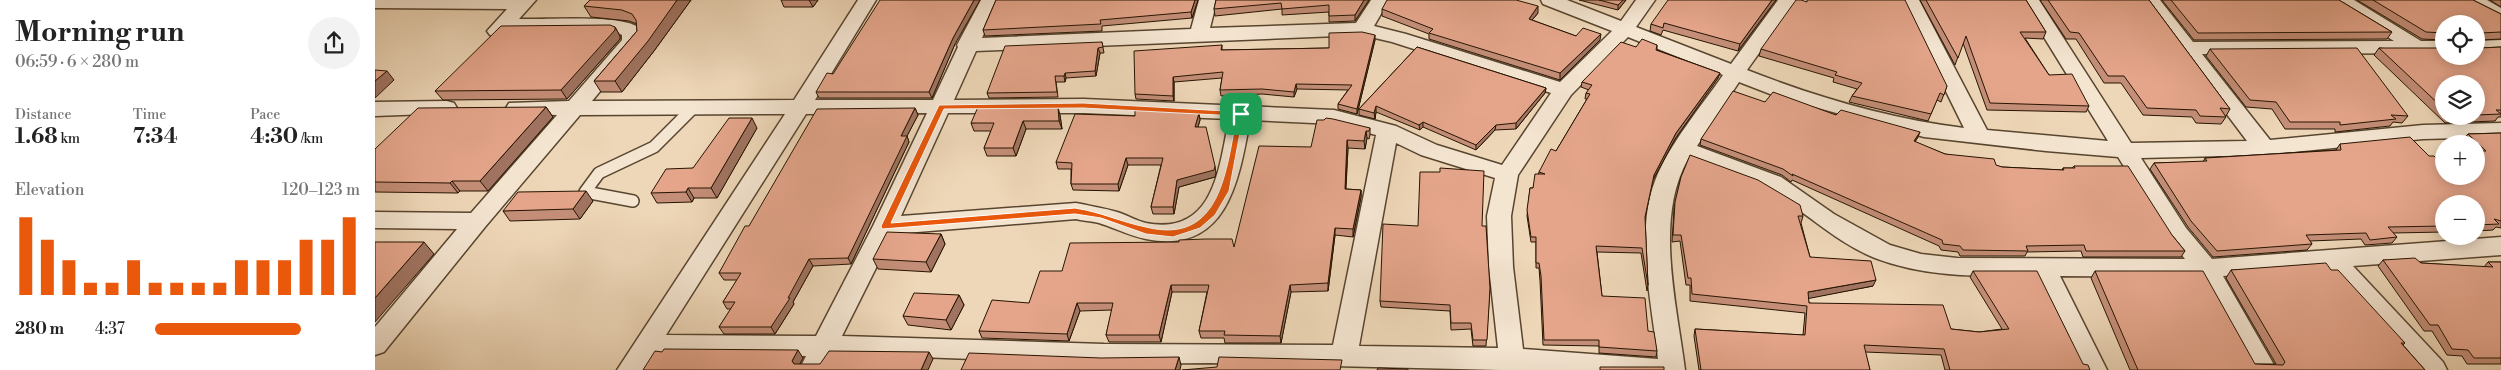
<!DOCTYPE html>
<meta charset="utf-8">
<style>
:root{--surface:#fff;--page:#f2f2f2;--text:#222;--muted:#767676;--accent:#ea580c}
body{margin:0;font-family:"Libre Bodoni",serif;background:var(--page);color:var(--text);height:100vh;display:flex;flex-direction:column;font-size:19px;white-space:nowrap}
*{box-sizing:border-box;margin:0}
p{font-size:16px;color:var(--muted)}
.icon{flex:none;width:28px;height:28px;fill:none;stroke:currentColor;stroke-width:2;stroke-linecap:round;stroke-linejoin:round}
.map{position:relative;flex:1;overflow:hidden}
.side{display:flex;flex-direction:column;background:var(--surface);width:375px}
.side>*{flex:none}
.buttons{position:absolute;left:2060px;top:15px;display:grid;gap:10px}
.buttons a{display:grid;place-items:center;width:50px;height:50px;border-radius:50%;background:var(--surface);box-shadow:0 2px 12px #0003;font-size:25px}
.pin{position:absolute;display:grid;place-items:center;width:42px;height:42px;color:#fff;margin:-21px;border-radius:10px;box-shadow:0 2px 8px #0006}
.round{display:grid;place-items:center;flex:none;width:52px;height:52px;border-radius:26px;background:var(--page)}
.summary{display:flex;align-items:center;justify-content:space-between;height:85px;padding:0 15px}
h1{font-size:28px;font-weight:700;line-height:38px}
.figures{display:grid;grid-template-columns:repeat(3,1fr);gap:8px;height:85px;padding:5px 15px}
.figures div{display:grid;align-content:center}
.figures b{font-size:21px;font-weight:700}
.figures small{font-size:14px;font-weight:400}
.figures p{font-size:14px}
.chart{height:140px;padding:10px 15px}
.chart p{display:flex;justify-content:space-between}
.chart svg{width:100%;height:90px;margin-top:5px;stroke:var(--accent);stroke-width:6}
ul{padding:0 15px;list-style:none;font-size:16px}
li{display:grid;grid-template-columns:80px 60px 1fr;align-items:center;height:38px}
li i{height:12px;border-radius:6px;background:var(--accent)}
main{display:flex;flex:1;min-height:0}
.map>svg:first-child{display:block}
.lines{fill:none;stroke-linecap:round;stroke-linejoin:round}
.lane-casing{stroke:#58452f;stroke-width:14}
.street-casing{stroke:#58452f;stroke-width:3}
.lane{stroke:#f4e5d1;stroke-width:11}
.street{fill:#f4e5d1;fill-rule:evenodd}
.wall{fill:#c48e78;stroke:#261401;fill-rule:evenodd}
.shaded-wall{fill:#a07461;stroke:#261401}
.building{fill:#e4a58b;stroke:#261401}
.route{fill:#ea580c;stroke:#fff;fill-rule:evenodd}
</style>
<main>
<section class="side">
<div class="summary"><div><h1>Morning run</h1><p>06:59 · 6 × 280 m</p></div><a class="round"><svg class="icon" aria-label="share" viewBox="0 0 24 24"><path d="M12 15V3M7 8l5-5 5 5M5 13v7h14v-7"/></svg></a></div>
<div class="figures">
<div><p>Distance</p><b>1.68<small> km</small></b></div>
<div><p>Time</p><b>7:34</b></div>
<div><p>Pace</p><b>4:30<small> /km</small></b></div>
</div>
<div class="chart"><p><span>Elevation</span>120–123 m</p>
<svg viewBox="0 0 160 44" preserveAspectRatio="none"><path d="M5 44V6M15 44V17M25 44V27M35 44V38M45 44V38M55 44V27M65 44V38M75 44V38M85 44V38M95 44V38M105 44V27M115 44V27M125 44V27M135 44V17M145 44V17M155 44V6"/></svg>
</div>
<ul>
<li><b>280 m</b>4:37<i style="width:71%"></i></li>
</ul>
</section>
<div class="map">
<svg width="2126" height="370" viewBox="0 0 2126 370">
<rect width="100%" height="100%" fill="#eed7b8"/>
<filter id="stains"><feTurbulence type="fractalNoise" baseFrequency=".004" numOctaves="4"/><feColorMatrix values="0 0 0 0 .2 0 0 0 0 .09 0 0 0 0 .02 0 0 0 .5 -.17"/></filter>
<radialGradient id="worn" r=".72"><stop offset=".6" stop-color="#630" stop-opacity="0"/><stop offset="1" stop-color="#630" stop-opacity=".3"/></radialGradient>
<g class="lines">
<g class="lane-casing">
<path id="lane" d="M258,201L210,192L224,173L279,147L318,108"/>
</g>
<g class="street-casing">
<path id="street" d="M0,0H161L144,19C170,20 244,14 263,27C267,31 267,35 267,41L217,101L419,100L483,0H501L440,100H558L583,47L582,45L606,0H624L607,38L816,29L824,0H842L835,28L981,23L996,0H1014L999,26L1031,34L1185,82L1237,31L1168,4L1166,0H1192L1246,21L1261,0H1280L1261,27L1356,64L1403,0H1422L1372,70C1441,97 1516,119 1589,128L1526,0H1544L1612,130L1733,141L1646,0H1664L1756,143L1872,141L1766,0H1785L1818,42L2019,41L1959,4L1957,0H1979L2046,41H2069V53L1827,54L1895,140L2048,125L2126,123V137L2048,139L1889,155L1766,158L1811,228L1837,259L2126,237V255L1978,266L2068,362L2072,370H2043L1951,268L1848,276L1902,370H1876L1824,277L1685,276L1732,370H1706L1660,276C1605,276 1552,278 1500,258C1459,242 1429,209 1391,189C1367,176 1339,169 1313,159C1279,219 1302,305 1310,370H1125L835,363L729,364L544,357H457L450,370H424L431,356L278,355L269,370H242L410,114L205,115L110,227L9,352L0,355V327L82,229L0,228V212L96,213L182,115L134,113L131,108L134,103L194,101L247,40V35L241,32L133,31C127,37 123,37 115,35L112,31L132,9L0,8ZM987,35L1017,42L1176,93L1127,165L1062,145L1021,126L959,110L709,99L579,100L601,51ZM1253,37L1348,75C1326,107 1294,144 1280,181C1260,231 1277,306 1283,359L1148,349L1138,267L1136,216L1143,175L1196,95ZM1364,82L1403,97L1549,137L1671,151L1743,157L1795,240L1810,259L1582,258L1546,254L1515,245L1459,214L1406,177L1322,146ZM552,113L498,226L441,336L291,335L431,114ZM573,113H709L854,119C844,169 839,236 771,223C762,221 752,215 742,212C729,208 715,206 701,203L526,216ZM875,120L959,124L1001,135L958,345L729,344L467,336L518,234L701,219C708,221 716,221 724,223C740,228 755,236 771,239C852,255 864,181 875,120ZM1021,143L1046,155L1120,178L1112,216L1114,267L1123,348L984,346Z
M2090,0H2112L2126,8V22L2092,4Z
M2126,40V52L2101,53V41Z
M72,101L79,103L82,108L79,113L0,116V102Z"/>
</g>
<use href="#lane" class="lane"/>
<use href="#street" class="street"/>
</g>
<path class="wall" d="M215,0H316L279,51L247,92H226L219,81L262,31V24L254,21L216,17L209,6Z
M406,0H443L438,7H409Z
M621,0H823L817,18L727,26V31L610,36L608,30Z
M841,0H994L980,21L954,22V12L907,15V9L840,16L839,9Z
M1204,0H1251L1243,10Z
M1401,0L1363,51L1288,30L1286,35L1275,31L1276,24Z
M1545,0H1651L1671,32L1668,39L1650,38L1674,75L1714,106L1711,112L1612,110L1588,43L1580,65Z
M1665,0H1774L1855,109L1851,116H1850L1851,117L1846,124L1821,123L1817,117L1768,115L1746,83H1729L1701,39H1691Z
M1787,0H1964L2017,32L2012,39L1819,40Z
M1982,0H2098L2126,14V39L2105,40V48L2126,47V117H2123L2120,121L2070,123L1999,55L2004,48L2101,56L2069,24V40L2047,39ZM2069,84H2101V116H2069Z
M2115,0H2126V7Z
M1432,2L1572,86L1566,102L1562,100L1553,121L1474,102L1477,96L1482,89L1458,82L1459,78L1384,56L1386,49Z
M1007,9L1163,13L1157,20L1201,36L1225,40L1185,80L1054,39V34L1007,16Z
M240,27L245,36V39L192,99L68,100L60,91Z
M1000,40L982,114L963,109V104L973,90L922,89L919,97L887,94L846,96L845,90L847,78L799,82V101L761,99L760,94L847,45V50L954,48Z
M727,42L729,53H725L721,76L691,78L690,82H681L683,97L614,98L612,93Z
M580,44L557,98H444L441,92L458,74Z
M1282,45V50L1345,73L1343,78L1300,139L1278,180L1270,218L1273,285L1272,291L1266,253L1222,252L1227,296L1273,331L1282,351L1281,357L1224,353V346L1168,345L1165,281L1164,268H1161V242H1156L1152,216L1155,188H1158L1164,172L1181,151L1212,99H1210L1211,93L1214,90L1206,87L1207,82L1261,47Z
M1042,47L1171,88L1170,93L1141,129L1120,130L1101,150L1048,127L1045,130L1001,112L1000,119L984,115V109Z
M1835,49L2033,116L2027,123L2018,122L2015,126L1960,132V129H1910L1897,109L1871,107L1831,56Z
M1390,102L1461,115L1543,137L1540,142L1570,154L1627,167L1687,170L1688,168H1697L1699,166L1797,235L1810,251L1806,257H1708L1706,251L1652,252L1650,256H1585L1583,252L1566,250L1564,246L1417,180L1416,182L1407,175L1325,145L1326,139Z
M171,107L178,117L113,191H85L83,193L0,192V149Z
M540,108L543,115L532,136L534,142L476,264L438,266L418,302L419,304L400,334H349L344,327L356,309H352L348,302L362,280H349L344,273L374,226Z
M824,113L825,120L823,127L841,173L840,177L804,187L799,214H778L776,207L786,165H753L744,191L698,190L696,184V169H683L681,162L760,116Z
M685,115L687,129H651L641,156H612L609,148L616,131H599L596,123Z
M382,128L342,198H319L317,202L282,203L276,193L318,168Z
M995,128V135L994,139L992,138L990,149L973,148L971,189L986,190V197L978,237L960,235L953,291L916,292L906,343H850L849,338H826L824,331L832,292H797L786,342H734L731,335L737,310L705,311L694,341L607,338L604,331L654,303L687,271L859,247L936,147Z
M2126,133V228L2121,227L2118,230L2101,231V204H2069V232L2018,233L2022,237L2017,243L1990,245L1986,239L1935,241L1937,244L1932,250L1838,257L1813,227L1775,169L1779,163L1828,162L1830,158L1961,150L1965,144L2069,176H2101V144H2092L2088,140L2093,134Z
M1306,177L1428,216L1426,223L1435,257L1498,286L1433,298L1434,303L1576,329L1604,332L1627,329L1595,277L1598,271L1715,370H1570L1566,355L1490,352L1495,370H1324L1319,336L1320,329L1428,335L1430,313L1315,301V285H1311L1305,241L1297,242L1299,208Z
M218,201L205,219L135,221L128,211Z
M1043,226H1107L1115,288L1111,346H1098L1096,329L1076,330L1075,311L1006,307L1005,301Z
M566,234L570,244L556,272L503,269L498,259Z
M2008,260L2046,263L2109,267L2113,262H2126V364H2092L2087,356L2072,355L2057,331H2049L2003,266Z
M1856,270H1956L2030,343L2028,345L2050,370H1755L1716,278L1720,271L1880,364H1901L1851,278Z
M584,295L589,305L576,330L533,325L528,316Z"/>
<path class="shaded-wall" d="M302,0H316L279,51L247,92L240,81Z
M434,0H443L438,7Z
M599,0H605L580,44L557,98L554,92L578,38Z
M820,0H823L817,18L816,12Z
M989,0H994L980,21V15Z
M1248,0H1251L1243,10V5Z
M1397,0H1401L1363,51L1365,44Z
M1163,6V13L1153,25L1154,19Z
M240,27L245,36V39L192,99L186,90Z
M1226,34L1225,40L1185,80V73Z
M1000,35V40L982,114V109Z
M723,48L725,53L721,76L720,71Z
M12,71L19,80L0,98V81Z
M690,73L691,78L690,82L689,76Z
M1345,73L1343,78L1300,139L1278,180L1279,175L1301,133Z
M798,77L799,82V101L798,96Z
M921,84L922,89L919,97V92Z
M1171,88L1170,93L1141,129V123Z
M1001,106V112L1000,119L999,113Z
M171,107L178,117L113,191L105,181Z
M683,107L685,115L687,129L684,121Z
M540,108L543,115L532,136L534,142L476,264L473,258L526,136Z
M824,113L825,120L821,133L820,127Z
M377,118L382,128L342,198L336,188Z
M648,121L651,129L641,156L638,148Z
M1048,122V127L1045,130L1044,125Z
M1121,125L1120,130L1101,150V145Z
M991,131L992,138L990,149L989,141Z
M1545,132L1543,137L1536,147L1539,141Z
M972,140L973,148L970,196V189Z
M751,158L753,165L744,191L743,184Z
M840,166L841,173L840,177L804,187L799,214L798,207L802,180Z
M77,181L85,191L83,193L75,183Z
M313,188L319,198L317,202L311,192Z
M986,190V197L978,237V229Z
M211,191L218,201L205,219L198,209Z
M960,228V235L953,291V283Z
M566,234L570,244L556,272L551,262Z
M49,242L59,254L0,322V298Z
M434,259L438,266L418,302L419,304L400,334L396,327Z
M1501,280L1498,286L1431,299L1433,292Z
M796,285L797,292L786,342L784,335Z
M915,285L916,292L906,343L905,336Z
M584,295L589,305L576,330L571,320Z
M702,303L705,311L694,341L692,334Z
M423,350L428,358L422,369L417,361Z
M554,352L558,359L553,370H546Z
M804,357L806,365L805,370H800Z"/>
<path class="building" d="M215,0H302L273,41L240,81H219L262,31L261,20L257,14L247,10L209,6Z
M505,0H599L578,38L554,92H441L452,73L458,74Z
M621,0H820L816,12L725,20L726,24L608,30Z
M841,0H989L980,15L954,16V5L907,9L906,3L839,9Z
M1012,0H1141L1163,6L1154,19L1201,36L1208,28L1226,34L1185,73L1054,33L1058,29L1007,9Z
M1224,0H1248L1243,5Z
M1293,0H1397L1365,44L1289,23L1288,28L1276,24Z
M1421,0H1426L1432,2V0H1530L1572,86L1569,95L1565,93L1556,114L1477,96L1487,83L1460,75L1462,72L1386,49Z
M1551,0H1651L1671,32H1645L1674,75L1697,74L1714,106L1615,103L1591,36L1583,58Z
M1673,0H1774L1855,109L1845,108L1851,117L1825,116L1821,110L1772,108L1749,76H1733L1704,33L1695,32Z
M1796,0H1964L2017,32L1823,33Z
M1998,0H2098L2126,14V32L2105,33V48L2126,47V110H2121L2126,114L2101,115V84H2069V109L2004,48H2069V56H2101V24H2069V33L2051,32Z
M235,25L240,27V30L186,90L60,91L126,26Z
M987,32L1000,35L982,109L963,104L977,85L921,84L919,92L887,89L845,90L848,72L798,77V96L760,94L759,51L847,45L846,50L954,48V33Z
M1267,39L1282,45L1281,50L1345,73L1301,133L1279,175L1270,217L1273,285L1267,248L1221,246L1227,296L1270,298L1273,331L1279,332L1282,351L1224,347V340H1169L1166,276L1164,263H1161V237H1156L1152,210L1155,188H1158L1160,174H1170L1164,172L1176,149L1181,151L1215,94L1211,93L1217,85L1207,82L1246,42L1261,47Z
M727,42L728,47L723,48L720,71L690,73L689,76H680L682,92L612,93L630,46Z
M1042,47L1171,88L1141,123L1121,125L1101,145L1048,122L1044,125L1001,106L999,113L984,109Z
M1982,48L2033,116L2016,115L2021,119L1965,125V122H1915L1901,102L1875,100L1835,49Z
M0,70L12,71L0,81Z
M1358,91L1390,102L1398,92L1461,115L1466,110L1545,132L1539,141L1570,154L1619,159L1621,165L1627,167L1689,170L1688,168H1700L1699,166H1753L1797,235L1810,251H1711L1709,245L1651,246L1653,251L1588,250L1585,246L1568,244L1567,240L1417,174L1418,176L1408,169L1326,139Z
M171,107L105,181H77L75,183L0,182V149L43,108Z
M603,107H683L684,121H648L638,148H609L619,123H596Z
M540,108L526,136H532L473,258L434,259L413,298H415L396,327H344L360,302H348L366,273H344L370,226H374L442,109Z
M760,110L824,113L820,127H831L840,166L839,170L802,180L798,207H776L788,158H751L743,184H696L697,163L681,162L700,114L760,116Z
M354,118H377L336,188H313L311,192L276,193L291,169L318,168Z
M951,118L958,119L995,128L994,131H991L989,141L972,140L970,189L986,190L978,229L960,228L953,283L915,285L905,336L849,335L850,331H824L834,285H796L784,335H731L738,303H702L692,334L604,331L617,300L654,303L665,271H687L695,243L804,242V240L831,239H857L859,247L884,146L936,147L942,120H949Z
M2126,133V221L2119,219L2124,224L2101,225V204H2069V226L2013,227L2022,237L1995,240L1991,233L1931,235L1937,244L1842,251L1816,221L1779,163L1832,161L1830,158L1966,150L1965,144L2035,137L2054,156H2059L2069,166V176H2101V151H2111L2093,134Z
M1315,155L1383,180L1425,205L1428,216H1423L1435,257L1496,261L1501,280L1433,292L1434,303L1568,305L1576,329L1604,332L1634,329L1598,271H1662L1708,364L1713,365L1715,370H1575L1569,349L1489,345L1495,370H1326L1320,329L1430,335L1432,306L1317,294L1316,278H1313L1306,235H1298L1300,202L1306,177Z
M1065,168L1109,171L1107,226H1111L1115,288L1112,340H1098L1096,323H1076L1075,305L1005,301L1008,224L1043,226L1045,172H1065Z
M211,191L198,209L128,211L143,192Z
M512,232L566,234L551,262L498,259Z
M0,242H49L0,298Z
M2040,258L2046,263L2118,267L2113,262H2126V358H2099L2093,350L2077,349L2063,325H2055L2008,260Z
M1951,263L1956,270H1963L2030,343H2026L2050,370H1763L1720,271H1828L1880,364L1908,365L1910,362L1856,270Z
M539,293L584,295L571,320L528,316Z
M289,349L423,350L417,361L419,364H445L454,351L554,352L546,370H268L280,351L287,352Z
M594,353L726,358L804,357L800,370H586Z
M844,357L967,360L965,370H807L842,367Z
M1225,367H1289V370H1225Z
M1003,368L1033,369V370H1002Z"/>
<path class="route" d="M708,103L869,112L854,191L840,215L825,228L798,237L771,234L726,218L700,214L507,229L506,226L564,105ZM708,108L862,116C851,168 847,246 771,227C746,222 726,212 700,208L516,223L569,109Z"/>
<rect width="100%" height="100%" filter="url(#stains)"/>
<rect width="100%" height="100%" fill="url(#worn)"/>
</svg>
<div class="buttons">
<a><svg class="icon" aria-label="locate" viewBox="0 0 24 24"><circle cx="12" cy="12" r="6"/><path d="M12 2v4M12 18v4M2 12h4M18 12h4"/></svg></a>
<a><svg class="icon" aria-label="layers" viewBox="0 0 24 24"><path d="M12 4l9 5-9 5-9-5zM3 14l9 5 9-5"/></svg></a>
<a>+</a>
<a>−</a>
</div>
<div class="pin" style="left:866px;top:114px;background:#1e9e55"><svg class="icon" aria-label="arrive" viewBox="0 0 24 24"><path d="M6 21V4h12l-3 4 3 4H6"/></svg></div>
</div>
</main>
